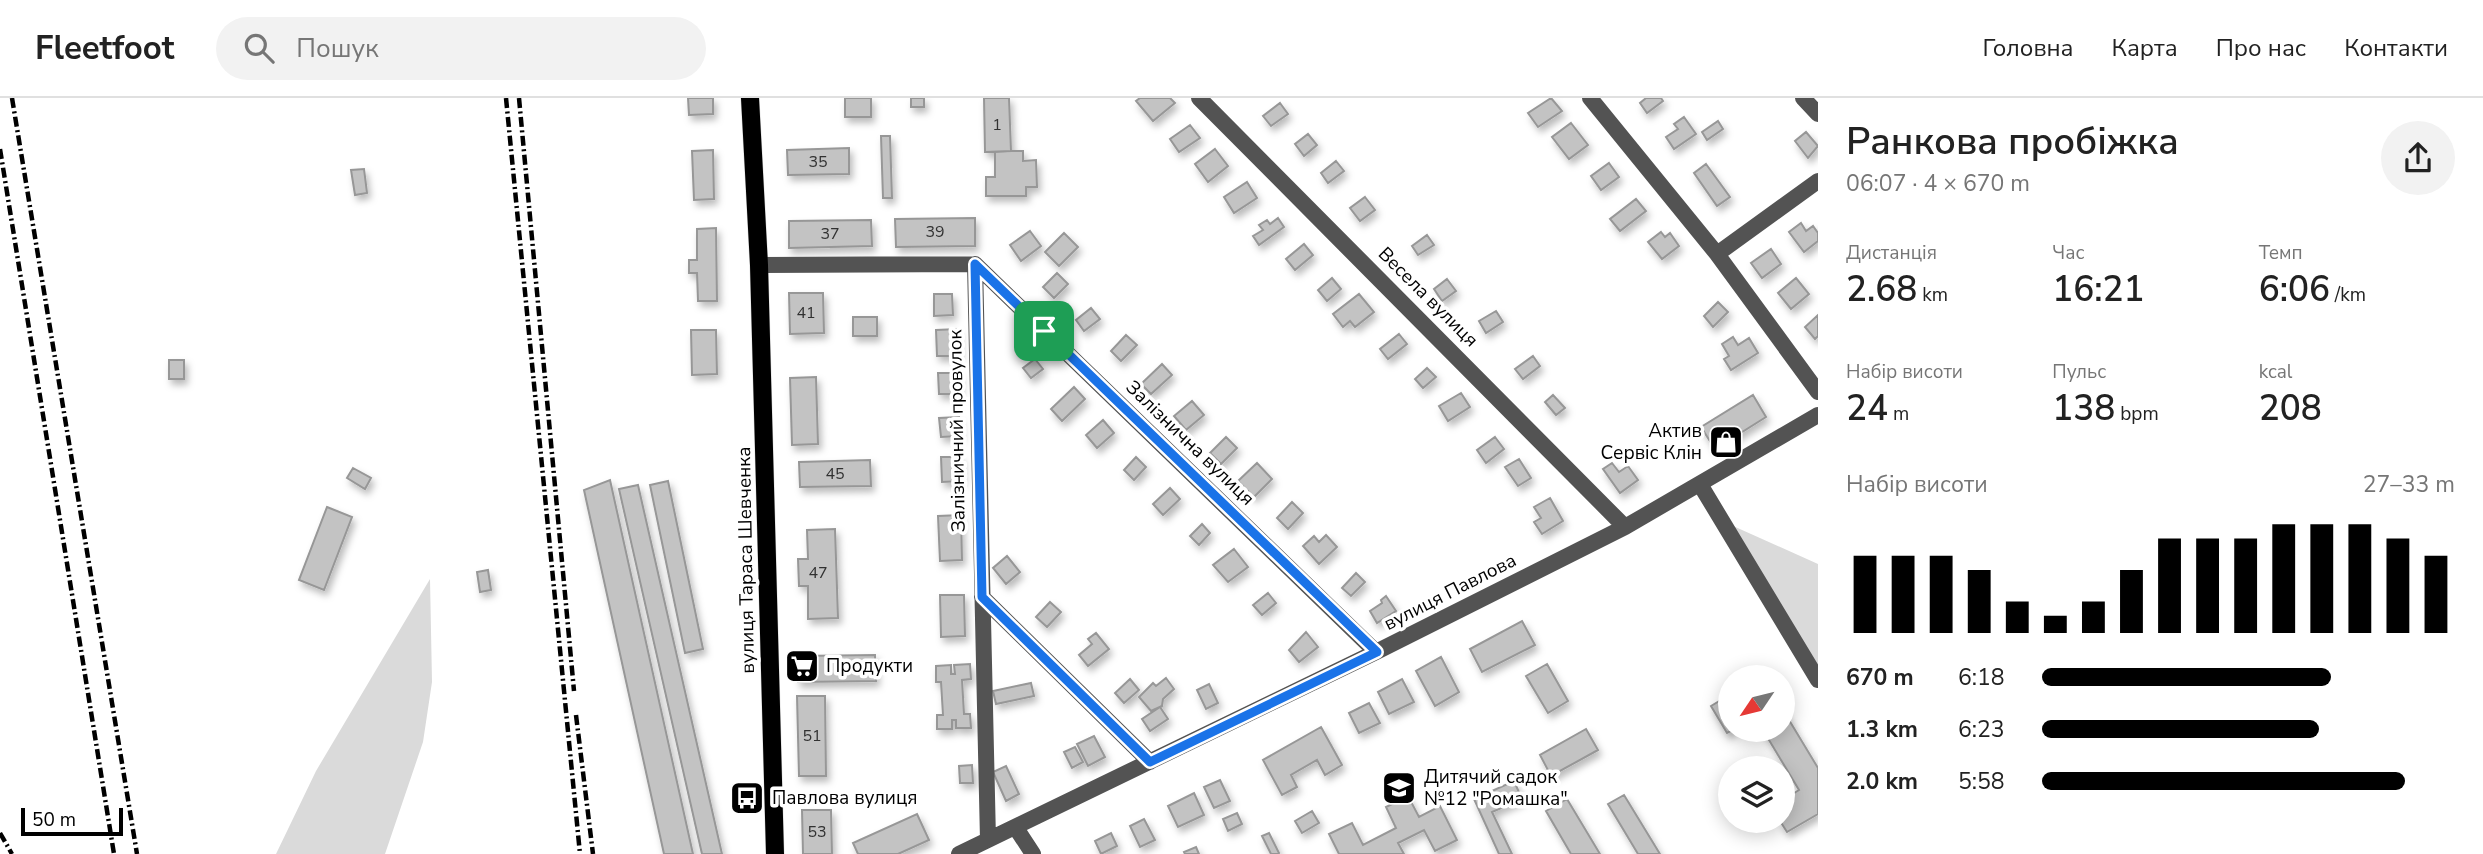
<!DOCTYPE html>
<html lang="uk">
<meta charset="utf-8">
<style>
:root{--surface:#fff;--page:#f2f2f2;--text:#222;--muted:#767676;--line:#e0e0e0;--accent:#000}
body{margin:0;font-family:"Nunito Sans",sans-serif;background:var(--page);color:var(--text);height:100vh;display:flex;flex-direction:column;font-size:26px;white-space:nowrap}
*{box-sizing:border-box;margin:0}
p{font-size:23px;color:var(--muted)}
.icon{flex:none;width:38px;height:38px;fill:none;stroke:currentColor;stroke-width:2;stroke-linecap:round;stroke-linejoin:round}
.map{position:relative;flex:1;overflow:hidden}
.panel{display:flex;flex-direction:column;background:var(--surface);width:665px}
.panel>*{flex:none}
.needle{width:46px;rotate:235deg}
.fabs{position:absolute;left:1718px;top:567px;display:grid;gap:14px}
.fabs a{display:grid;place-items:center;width:77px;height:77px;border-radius:50%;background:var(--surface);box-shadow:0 4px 18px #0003;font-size:35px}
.scale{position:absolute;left:21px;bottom:18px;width:102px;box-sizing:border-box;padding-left:7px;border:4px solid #000;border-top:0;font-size:19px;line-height:24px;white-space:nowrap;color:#000;-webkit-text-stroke:5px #fff;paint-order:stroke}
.pin{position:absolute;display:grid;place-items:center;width:60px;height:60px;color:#fff;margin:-30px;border-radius:14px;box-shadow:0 4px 10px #0006}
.round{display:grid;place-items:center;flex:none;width:74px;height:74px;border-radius:37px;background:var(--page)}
.head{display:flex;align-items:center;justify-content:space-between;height:119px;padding:0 28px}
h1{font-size:38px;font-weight:600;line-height:52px}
.stats{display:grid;grid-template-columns:repeat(3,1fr);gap:10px;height:119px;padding:7px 28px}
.stats div{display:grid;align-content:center}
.stats b{font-size:35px;font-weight:600}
.stats small{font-size:19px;font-weight:400}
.stats p{font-size:19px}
.chart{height:196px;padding:14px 28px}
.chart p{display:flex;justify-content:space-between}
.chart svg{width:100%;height:126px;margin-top:7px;stroke:var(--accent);stroke-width:6}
ul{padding:0 28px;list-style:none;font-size:23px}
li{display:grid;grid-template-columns:112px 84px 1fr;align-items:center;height:52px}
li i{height:18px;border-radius:9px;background:var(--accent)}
header{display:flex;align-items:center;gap:42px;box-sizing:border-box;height:98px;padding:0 35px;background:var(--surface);border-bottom:2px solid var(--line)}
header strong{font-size:33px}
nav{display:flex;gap:38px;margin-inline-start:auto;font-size:24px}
.search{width:490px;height:63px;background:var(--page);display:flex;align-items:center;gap:18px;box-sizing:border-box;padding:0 24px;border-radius:38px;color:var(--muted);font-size:26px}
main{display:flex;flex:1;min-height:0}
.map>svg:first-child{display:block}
.green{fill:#dadada}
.building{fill:#c3c3c3;stroke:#979797;stroke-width:2;filter:url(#shadow)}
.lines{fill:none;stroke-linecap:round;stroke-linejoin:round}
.major-casing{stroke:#dbdbdb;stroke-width:19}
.minor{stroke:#535353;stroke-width:16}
.major{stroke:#000;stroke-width:18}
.rail{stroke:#000;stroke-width:4.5;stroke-dasharray:10 3.5 2 3.5;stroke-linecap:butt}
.route-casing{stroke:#fff;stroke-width:14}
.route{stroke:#1a73e8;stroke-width:9}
.labels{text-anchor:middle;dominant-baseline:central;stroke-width:7;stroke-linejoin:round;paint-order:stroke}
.number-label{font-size:16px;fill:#313131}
.street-label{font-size:19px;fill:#000;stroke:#fff}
.poi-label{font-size:19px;fill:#000;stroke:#fff;text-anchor:start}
</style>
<header>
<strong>Fleetfoot</strong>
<div class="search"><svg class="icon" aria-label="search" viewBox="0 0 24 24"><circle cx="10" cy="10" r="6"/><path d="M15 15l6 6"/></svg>Пошук</div>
<nav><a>Головна</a><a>Карта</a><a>Про нас</a><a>Контакти</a></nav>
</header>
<main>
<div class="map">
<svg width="1818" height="756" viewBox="0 0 1818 756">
<defs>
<filter id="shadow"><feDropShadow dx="3" dy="5" stdDeviation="3.5" flood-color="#0004"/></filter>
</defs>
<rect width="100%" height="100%" fill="#fff"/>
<path class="green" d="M1722,423L1818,466V582Z
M430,481L432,584L423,644L385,756H276L316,673Z"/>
<path class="building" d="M688,0H713V16L689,17Z
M845,0H871V19H845Z
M911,0H924V9H911Z
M984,0H1009L1011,53L985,54Z
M1140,0H1170L1175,5L1153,23L1136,3Z
M1551,0L1562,13L1538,29L1528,15Z
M1646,0H1661L1663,3L1647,15L1640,5Z
M1280,5L1288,16L1271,28L1263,18Z
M1684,19L1696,36L1674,51L1666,39L1678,31L1674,26Z
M1718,23L1723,31L1707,42L1702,34Z
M1571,25L1588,47L1569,61L1552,39Z
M1190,27L1200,40L1179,54L1170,41Z
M1806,34L1818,48L1808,60L1795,43Z
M1308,36L1317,47L1304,58L1295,46Z
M881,38H890L892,100H883Z
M849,50V76L788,77L787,52Z
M1215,51L1228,68L1208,84L1195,66Z
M713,52L714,101L694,102L692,53Z
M1011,53H1023V63L1036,62L1037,89H1026V98H986V79H995V54Z
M1336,63L1344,73L1328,85L1321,75Z
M1609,65L1619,79L1601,92L1591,78Z
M1706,66L1730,99L1717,108L1694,75Z
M364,71L367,95L355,97L351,72Z
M1247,84L1257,100L1234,115L1224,99Z
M1365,99L1375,112L1360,123L1350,110Z
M1636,101L1646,113L1620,133L1610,121Z
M975,120V148L896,149L895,121Z
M1278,120L1284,129L1259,147L1253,138L1263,132L1259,127L1267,122L1270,126Z
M871,122L872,148L789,150V123Z
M1801,125L1806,133L1813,128L1818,135V143L1804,154L1789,134Z
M716,130L717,203H698L697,175H689V162H697V131Z
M1030,133L1041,148L1021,163L1010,147Z
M1661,134L1665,139L1670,135L1679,148L1662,161L1648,144Z
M1064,135L1078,149L1059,168L1045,154Z
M1427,137L1434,147L1418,157L1412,148Z
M1304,146L1313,157L1295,172L1286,161Z
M1771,151L1781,166L1762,180L1751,165Z
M1057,175L1068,186L1054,200L1043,189Z
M1332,180L1341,191L1327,203L1318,192Z
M1796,180L1809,196L1791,211L1778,195Z
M1447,181L1456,193L1442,203L1434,191Z
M789,195H823L824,235L790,236Z
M934,196H952L953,217L934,218Z
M1359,196L1374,214L1355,229L1350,223L1343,229L1333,216Z
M1718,204L1728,214L1713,229L1704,218Z
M1091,210L1100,221L1084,233L1076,222Z
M1496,213L1503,224L1486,235L1479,223Z
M1818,217V238L1815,241L1805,229Z
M853,219H877V238H853Z
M958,231L959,258H937L936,232Z
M691,232H716L717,276L692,277Z
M1399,236L1407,246L1388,261L1380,251Z
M1126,237L1137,247L1121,263L1111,253Z
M1733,239L1738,247L1749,240L1758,255L1731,272L1724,261L1729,258L1722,246Z
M1533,258L1540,268L1523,281L1515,271Z
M1035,261L1043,271L1031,280L1023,270Z
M169,262H184V281H169Z
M1162,266L1172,277L1151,296L1141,286Z
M1427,270L1436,279L1423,290L1415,281Z
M938,275H959V296H939Z
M816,279L818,346L792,347L790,280Z
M1074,289L1085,301L1062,323L1051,311Z
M1461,295L1470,309L1448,323L1439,308Z
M1553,297L1565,310L1556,317L1545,304Z
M1753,297L1766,319L1715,351L1701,329Z
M1192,303L1204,317L1186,332L1174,318Z
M959,319L960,338L941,339L939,320Z
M1103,322L1114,335L1097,350L1086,337Z
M1226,339L1237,350L1221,366L1210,355Z
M1495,339L1504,351L1486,365L1477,352Z
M941,359H961L962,383L942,384Z
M1136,359L1146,369L1134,382L1124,372Z
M1519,361L1531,380L1518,388L1505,369Z
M870,362L871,388L800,389L799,364Z
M1257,365L1272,381L1254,399L1238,383Z
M1612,365L1619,374L1628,368L1638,382L1620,395L1603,371Z
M353,370L371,380L365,391L347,380Z
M610,382L693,756H664L584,392Z
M668,383L703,551L685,555L650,387Z
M638,387L722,756H702L619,391Z
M1170,390L1180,401L1163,417L1153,406Z
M1550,400L1563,423L1542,436L1534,424L1541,420L1534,409Z
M1292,404L1303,415L1288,431L1277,420Z
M327,409L352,419L324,492L299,482Z
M961,417L962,462L940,463L938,418Z
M1202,426L1210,435L1199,447L1190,438Z
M835,431L838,520L808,521V488H799L798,461H808L807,432Z
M1326,437L1337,449L1319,466L1303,448L1314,438L1319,444Z
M1234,451L1248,469L1228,484L1213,467Z
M1007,458L1020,474L1006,486L993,470Z
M488,472L491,492L480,494L477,474Z
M1356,475L1365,484L1351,498L1342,490Z
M1268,495L1276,505L1262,517L1253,507Z
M940,497H964L965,538L941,539Z
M1386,498L1396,513L1377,525L1370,513L1382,505L1381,502Z
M1050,504L1061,514L1047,529L1036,519Z
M1522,523L1535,547L1482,574L1470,551Z
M1306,534L1318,549L1299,564L1289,552Z
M1096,535L1109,551L1088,568L1079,557L1092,546L1088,541Z
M875,557L876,583L798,584L797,558Z
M1441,559L1459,594L1435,608L1416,573Z
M970,566L971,581L962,582L964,616H970L971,630H956V622H952V631H937V617H943L941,584H936V568L951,567V576H955L954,567Z
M1547,566L1568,603L1548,615L1526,578Z
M1166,580L1174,591L1163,601L1162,608L1151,613L1139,599L1153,585L1156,588Z
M1130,581L1139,592L1124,605L1115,595Z
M1402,581L1414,604L1389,616L1378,594Z
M1031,585L1034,598L996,606L993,593Z
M1209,586L1218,605L1206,611L1197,592Z
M1731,596L1733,632L1727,635L1711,608Z
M797,598H825L826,678H799Z
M1369,605L1380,625L1359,635L1349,615Z
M1160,609L1168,621L1150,633L1142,621Z
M1783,612L1818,670V716L1787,734L1780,723H1783V702L1799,692L1763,632H1783Z
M1321,629L1342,667L1325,677L1317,662L1291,677L1297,689L1282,697L1263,662Z
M1586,631L1598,652L1551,678L1540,657Z
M1094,638L1105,659L1088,668L1077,646Z
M1075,649L1083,664L1072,670L1064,654Z
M972,667L973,685H960L959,668Z
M1006,668L1019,696L1006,703L993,674Z
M1220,682L1230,703L1214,710L1204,689Z
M1514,683L1522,701L1492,714L1512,756H1499L1474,701Z
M1194,695L1204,717L1178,729L1168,708Z
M1624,697L1660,756H1638L1608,706Z
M1408,698L1419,719L1440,708L1457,742L1435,753L1424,732L1398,745L1404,756H1339L1329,736L1352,725L1363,747L1396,730L1386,709Z
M1567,701L1600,756H1571L1546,713Z
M802,712H831L832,756H803Z
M1312,713L1319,725L1302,735L1295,723Z
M1237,715L1242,726L1228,733L1223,721Z
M917,716L929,742L898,756H858L853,745Z
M1144,721L1155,742L1140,749L1130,728Z
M1111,735L1117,748L1101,756L1095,743Z
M1269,735L1279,755L1278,756H1271L1262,738Z
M1196,749L1199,756H1185L1184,754Z"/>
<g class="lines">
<g class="major-casing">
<path id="major" d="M750,0L759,167L775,756"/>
</g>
<path class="minor" d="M1199,0L1625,429
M1590,0L1717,156L1818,294
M1803,0L1818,16
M1717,156L1818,83
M975,166L988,742
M975,166L1376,554
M759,167L975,166
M1701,388L1818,582
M982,499L1150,664
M1016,730L1033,756
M959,756L1376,554L1625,429L1818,317"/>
<use href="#major" class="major"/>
<path class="rail" d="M12,0L137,756
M506,0L580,756
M519,0L574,593
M0,51L114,756
M576,617L593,756
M0,735L12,756"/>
</g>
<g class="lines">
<g class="route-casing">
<path id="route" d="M975,166L1377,554L1150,664L982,499Z"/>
</g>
<use href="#route" class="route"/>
</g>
<defs>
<g id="shop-square" transform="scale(1.75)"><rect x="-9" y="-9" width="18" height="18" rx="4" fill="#000" stroke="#fff"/><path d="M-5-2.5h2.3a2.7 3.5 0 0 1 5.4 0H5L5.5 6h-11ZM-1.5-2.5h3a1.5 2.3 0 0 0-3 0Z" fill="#fff"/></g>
<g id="supermarket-square" transform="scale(1.75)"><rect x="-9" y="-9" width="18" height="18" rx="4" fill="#000" stroke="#fff"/><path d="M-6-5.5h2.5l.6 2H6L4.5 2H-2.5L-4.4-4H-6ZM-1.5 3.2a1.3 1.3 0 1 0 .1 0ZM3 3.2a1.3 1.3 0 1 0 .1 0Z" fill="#fff"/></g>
<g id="school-square" transform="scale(1.75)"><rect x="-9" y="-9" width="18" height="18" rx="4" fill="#000" stroke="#fff"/><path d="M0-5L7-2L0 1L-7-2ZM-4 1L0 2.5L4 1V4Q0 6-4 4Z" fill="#fff"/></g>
<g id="bus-square" transform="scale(1.75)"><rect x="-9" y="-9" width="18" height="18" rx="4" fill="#000" stroke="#fff"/><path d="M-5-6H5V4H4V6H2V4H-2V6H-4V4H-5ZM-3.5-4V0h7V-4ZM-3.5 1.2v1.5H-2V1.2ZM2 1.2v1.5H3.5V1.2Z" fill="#fff"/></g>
</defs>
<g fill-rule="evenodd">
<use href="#shop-square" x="1726" y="344"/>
<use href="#supermarket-square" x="802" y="568"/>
<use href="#school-square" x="1399" y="690"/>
<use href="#bus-square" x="747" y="700"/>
</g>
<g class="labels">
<g class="number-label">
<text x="997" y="27">1</text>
<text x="818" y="64">35</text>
<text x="935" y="134">39</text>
<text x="830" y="136">37</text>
<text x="806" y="215">41</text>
<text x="835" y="376">45</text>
<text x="818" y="475">47</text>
<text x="812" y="638">51</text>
<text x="817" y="734">53</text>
</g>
<g class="street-label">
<text transform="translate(1428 199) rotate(45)">Весела вулиця</text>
<text transform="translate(957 333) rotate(-91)">Залізничний провулок</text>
<text transform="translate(1190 345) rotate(44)">Залізнична вулиця</text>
<text transform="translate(746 462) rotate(-91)">вулиця Тараса Шевченка</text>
<text transform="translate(1450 494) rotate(-27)">вулиця Павлова</text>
</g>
<g class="poi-label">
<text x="1702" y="333" text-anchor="end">Актив<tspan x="1702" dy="22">Сервiс Клiн</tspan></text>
<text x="826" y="568">Продукти</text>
<text x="1424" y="679">Дитячий садок<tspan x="1424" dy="22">№12 "Ромашка"</tspan></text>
<text x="772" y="700">Павлова вулиця</text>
</g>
</g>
</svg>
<div class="fabs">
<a><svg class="needle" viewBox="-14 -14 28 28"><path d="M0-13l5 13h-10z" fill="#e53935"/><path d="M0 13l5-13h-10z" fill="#767676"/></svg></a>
<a><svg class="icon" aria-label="layers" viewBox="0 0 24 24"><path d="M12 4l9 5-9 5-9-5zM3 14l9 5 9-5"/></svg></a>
</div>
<div class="scale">50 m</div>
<div class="pin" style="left:1044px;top:233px;background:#1e9e55"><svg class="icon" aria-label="arrive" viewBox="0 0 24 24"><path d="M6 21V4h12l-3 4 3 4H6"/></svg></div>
</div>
<section class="panel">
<div class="head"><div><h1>Ранкова пробіжка</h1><p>06:07 · 4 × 670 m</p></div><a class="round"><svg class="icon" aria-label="share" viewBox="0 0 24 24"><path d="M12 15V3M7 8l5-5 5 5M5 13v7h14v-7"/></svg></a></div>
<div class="stats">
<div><p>Дистанція</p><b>2.68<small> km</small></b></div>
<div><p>Час</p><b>16:21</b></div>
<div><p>Темп</p><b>6:06<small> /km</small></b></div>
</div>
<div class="stats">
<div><p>Набір висоти</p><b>24<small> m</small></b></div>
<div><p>Пульс</p><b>138<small> bpm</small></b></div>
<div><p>kcal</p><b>208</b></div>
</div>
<div class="chart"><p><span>Набір висоти</span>27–33 m</p>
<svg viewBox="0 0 160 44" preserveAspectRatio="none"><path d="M5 44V17M15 44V17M25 44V17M35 44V22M45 44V33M55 44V38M65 44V33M75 44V22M85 44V11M95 44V11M105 44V11M115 44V6M125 44V6M135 44V6M145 44V11M155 44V17"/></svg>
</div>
<ul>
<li><b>670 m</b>6:18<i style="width:70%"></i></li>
<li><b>1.3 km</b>6:23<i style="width:67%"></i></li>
<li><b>2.0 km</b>5:58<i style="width:88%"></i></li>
</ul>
</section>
</main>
